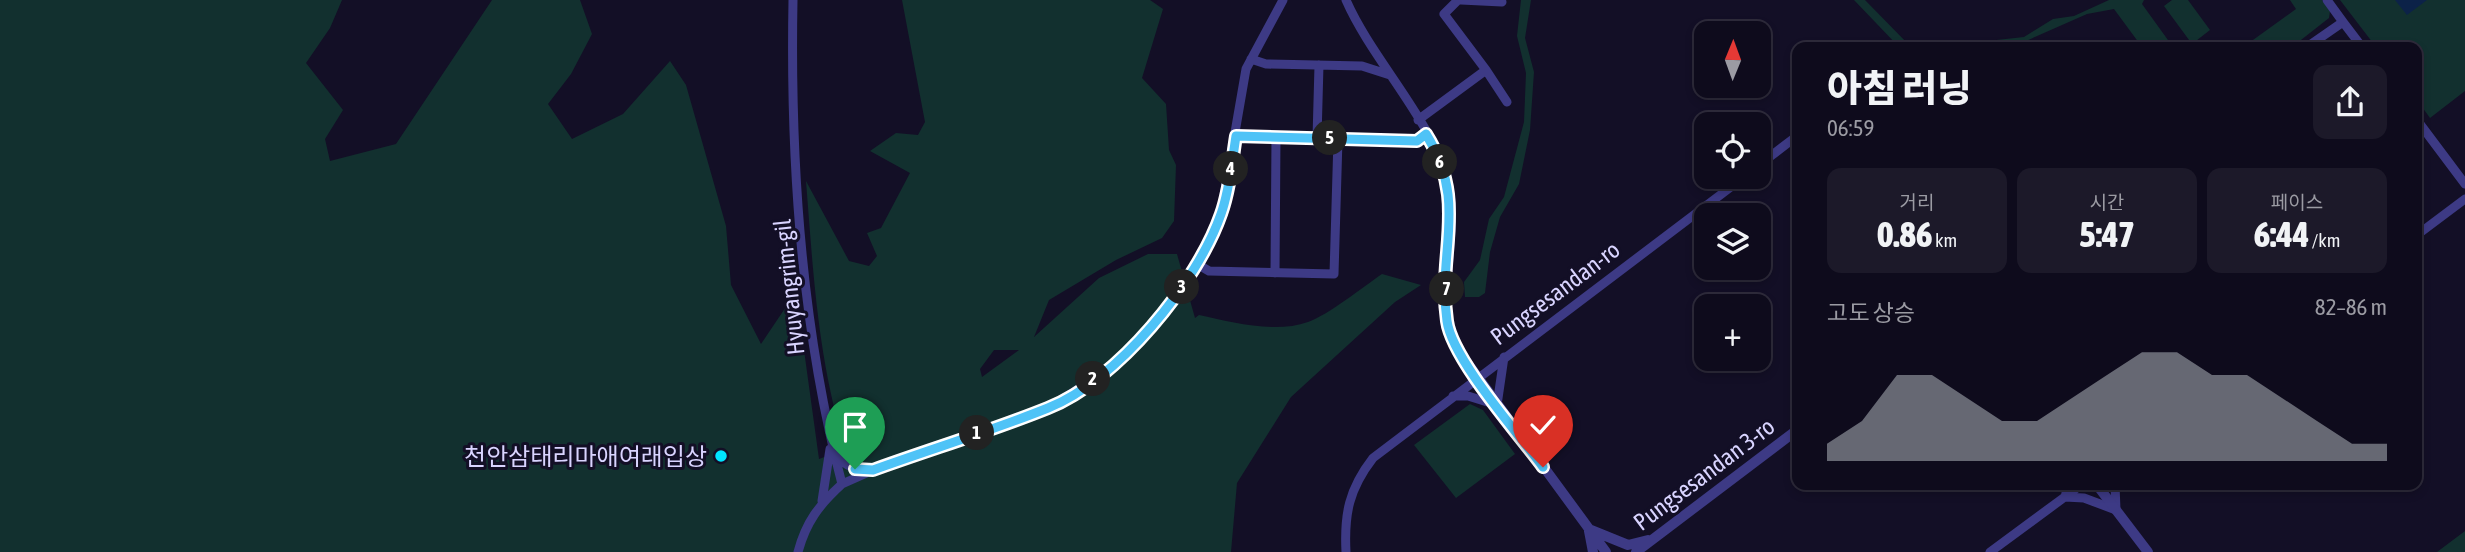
<!DOCTYPE html>
<html lang="ko">
<meta charset="utf-8">
<style>
:root{--surface:#0e0b1c;--page:#1c1929;--text:#f1f3f6;--muted:#9b9ba3;--line:#2e2b3b;--accent:#8c9099}
body{margin:0;font-family:"Asap Condensed","Noto Sans KR",sans-serif;background:var(--page);color:var(--text);height:100vh;display:flex;flex-direction:column;font-size:26px;white-space:nowrap}
*{box-sizing:border-box;margin:0}
p{font-size:23px;color:var(--muted)}
.icon{flex:none;width:38px;height:38px;fill:none;stroke:currentColor;stroke-width:2;stroke-linecap:round;stroke-linejoin:round}
.map{position:relative;flex:1;overflow:hidden}
.panel{position:absolute;left:1792px;top:42px;width:630px;height:448px;display:flex;flex-direction:column;background:var(--surface);border-radius:14px;box-shadow:0 4px 10px #0003,0 0 0 2px var(--line)}
.panel>*{flex:none}
.needle{width:46px;rotate:1deg}
.buttons{position:absolute;left:1694px;top:21px;display:grid;gap:14px}
.buttons a{display:grid;place-items:center;width:77px;height:77px;border-radius:14px;background:var(--surface);box-shadow:0 4px 10px #0003,0 0 0 2px var(--line);font-size:35px}
.pin{position:absolute;display:grid;place-items:center;width:60px;height:60px;color:#fff;margin:-72px -30px;border-radius:50% 50% 50% 0;rotate:-45deg;box-shadow:0 0 7px #0007}
.pin .icon{rotate:45deg}
.km{position:absolute;width:35px;height:35px;margin:-18px;border-radius:50%;background:#222;color:#fff;font-size:19px;line-height:35px;text-align:center}
.round{display:grid;place-items:center;flex:none;width:74px;height:74px;border-radius:14px;background:var(--page)}
.headline{display:flex;align-items:center;justify-content:space-between;height:119px;padding:0 35px}
h1{font-size:38px;font-weight:800;line-height:52px}
.stats{display:grid;grid-template-columns:repeat(3,1fr);gap:10px;height:119px;padding:7px 35px}
.stats div{display:grid;align-content:center;border-radius:14px;background:var(--page);text-align:center}
.stats b{font-size:35px;font-weight:800}
.stats small{font-size:19px;font-weight:400}
.stats p{font-size:19px}
.chart{height:196px;padding:14px 35px}
.chart p{display:flex;justify-content:space-between}
.chart svg{width:100%;height:126px;margin-top:7px;fill:var(--accent);opacity:.7}
.map>svg:first-child{display:block}
.green{fill:#12302f;fill-rule:evenodd}
.water{fill:#0c2248}
.lines{fill:none;stroke-linecap:round;stroke-linejoin:round}
.minor{stroke:#3d3a85;stroke-width:9}
.tertiary{stroke:#3d3a85;stroke-width:10}
.route-casing{stroke:#fff;stroke-width:14}
.route{stroke:#4fc3f7;stroke-width:9}
.poi-dot{fill:#00e5ff;stroke:#130f26;stroke-width:2.5}
.labels{text-anchor:middle;dominant-baseline:central;stroke-width:6;stroke-linejoin:round;paint-order:stroke}
.street-label{font-size:24px;fill:#d9d4ff;stroke:#130f26}
.poi-label{font-size:24px;fill:#d9d4ff;stroke:#130f26;text-anchor:end}
</style>
<div class="map">
<svg width="2465" height="552" viewBox="0 0 2465 552">
<rect width="100%" height="100%" fill="#130f26"/>
<path class="green" d="M0,0H342L330,28L306,63L343,110L325,139L330,161L396,144L492,0H580L592,34L571,74L548,104L572,139L623,114L670,61L686,85L726,226L731,285L761,344L796,292L819,459L846,449C818,364 813,270 806,181L849,261L869,266L877,256L867,233L881,228L910,173L870,151L896,133L918,135L925,122L902,0H1150L1163,9L1142,78L1166,104L1169,150L1176,165L1174,221L1162,238L1116,260L1049,300L1034,337L1099,278L1148,254H1177L1195,318L1199,315C1231,322 1275,334 1308,322C1328,315 1363,287 1382,274L1421,285L1395,302L1291,397L1237,483L1231,552H0ZM994,350H1019L982,377L980,369Z
M1521,0H1531L1525,38L1534,72L1530,130L1519,184L1500,217L1490,252L1485,293L1479,297H1465L1464,282L1480,260L1489,219L1504,197L1524,122L1526,73L1517,36Z
M1854,0H1865L1911,47H1899Z
M2109,0H2144L2142,4L2173,47H2142L2114,9L2087,14L2017,45L1966,47L1978,42L2024,37L2053,19L2074,16Z
M2172,0H2188L2210,30L2192,44L2164,6Z
M2290,0H2322L2330,11L2329,18L2292,47H2248L2246,45L2296,9Z
M2340,0H2465V91L2430,118L2417,100V47H2376Z
M1470,404L1483,410L1515,454L1456,498L1414,445Z
M2465,531V552H2437Z"/>
<path class="water" d="M2395,0H2427L2407,15Z"/>
<g class="lines">
<path class="minor" d="M793,0C790,161 801,328 842,484C819,505 806,522 798,552
M1346,0C1373,62 1436,123 1449,188C1455,216 1448,257 1447,285
M1461,0L1502,2
M2327,0L2343,22
M2307,47L2343,22L2362,47
M1251,59L1266,64L1362,66L1390,75
M1486,70L1507,102
M1418,120L1486,70L1444,14L1458,0
M2417,120L2465,184
M1236,136L1417,141L1426,134
M1317,138L1319,65
M1759,165L1797,136
M2417,235L2465,199
M1197,264L1209,271L1334,274L1338,139
M1275,273L1276,137
M1453,396H1468L1497,405L1504,357
M838,456C846,468 857,469 871,470
M842,484L869,472L1049,408L1106,371L1149,332L1202,256L1221,213L1246,69L1283,0
M2068,485L2065,497L2084,498L2116,510L2115,485
M822,501L830,449
M1346,552C1344,514 1349,489 1373,458L1744,177
M1990,552L2081,485"/>
<path class="tertiary" d="M1447,285V322L1455,346L1606,552
M2097,485L2148,552
M1591,530L1628,545L1648,540
M1589,531L1593,552
M1636,552L1797,430"/>
</g>
<g class="lines">
<g class="route-casing">
<path id="route" d="M855,469L873,470C931,449 991,431 1048,408C1117,381 1197,283 1221,214C1230,189 1232,161 1236,136L1417,141L1426,134C1469,203 1437,250 1447,321C1452,359 1518,433 1543,467"/>
</g>
<use href="#route" class="route"/>
</g>
<circle class="poi-dot" cx="721" cy="456" r="7"/>
<g class="labels">
<g class="street-label">
<text transform="translate(789 287) rotate(-96)">Hyuyangrim-gil</text>
<text transform="translate(1555 293) rotate(-37)">Pungsesandan-ro</text>
<text transform="translate(1704 474) rotate(-37)">Pungsesandan 3-ro</text>
</g>
<g class="poi-label">
<text x="707" y="456">천안삼태리마애여래입상</text>
</g>
</g>
</svg>
<div class="buttons">
<a><svg class="needle" viewBox="-14 -14 28 28"><path d="M0-13l5 13h-10z" fill="#e53935"/><path d="M0 13l5-13h-10z" fill="#9b9ba3"/></svg></a>
<a><svg class="icon" aria-label="locate" viewBox="0 0 24 24"><circle cx="12" cy="12" r="6"/><path d="M12 2v4M12 18v4M2 12h4M18 12h4"/></svg></a>
<a><svg class="icon" aria-label="layers" viewBox="0 0 24 24"><path d="M12 4l9 5-9 5-9-5zM3 14l9 5 9-5"/></svg></a>
<a>+</a>
</div>
<div class="pin" style="left:855px;top:469px;background:#1e9e55"><svg class="icon" aria-label="arrive" viewBox="0 0 24 24"><path d="M6 21V4h12l-3 4 3 4H6"/></svg></div>
<div class="pin" style="left:1543px;top:467px;background:#d93025"><svg class="icon" aria-label="check" viewBox="0 0 24 24"><path d="M5 12l5 5 9-10"/></svg></div>
<b class="km" style="left:977px;top:433px">1</b>
<b class="km" style="left:1093px;top:379px">2</b>
<b class="km" style="left:1182px;top:287px">3</b>
<b class="km" style="left:1231px;top:169px">4</b>
<b class="km" style="left:1330px;top:138px">5</b>
<b class="km" style="left:1440px;top:162px">6</b>
<b class="km" style="left:1447px;top:289px">7</b>
<section class="panel">
<div class="headline"><div><h1>아침 러닝</h1><p>06:59</p></div><a class="round"><svg class="icon" aria-label="share" viewBox="0 0 24 24"><path d="M12 15V3M7 8l5-5 5 5M5 13v7h14v-7"/></svg></a></div>
<div class="stats">
<div><p>거리</p><b>0.86<small> km</small></b></div>
<div><p>시간</p><b>5:47</b></div>
<div><p>페이스</p><b>6:44<small> /km</small></b></div>
</div>
<div class="chart"><p><span>고도 상승</span>82–86 m</p>
<svg viewBox="0 0 160 44" preserveAspectRatio="none"><path d="M0 44V38L10 30L20 14L30 14L40 22L50 30L60 30L70 22L80 14L90 6L100 6L110 14L120 14L130 22L140 30L150 38L160 38V44z"/></svg>
</div>
</section>
</div>
